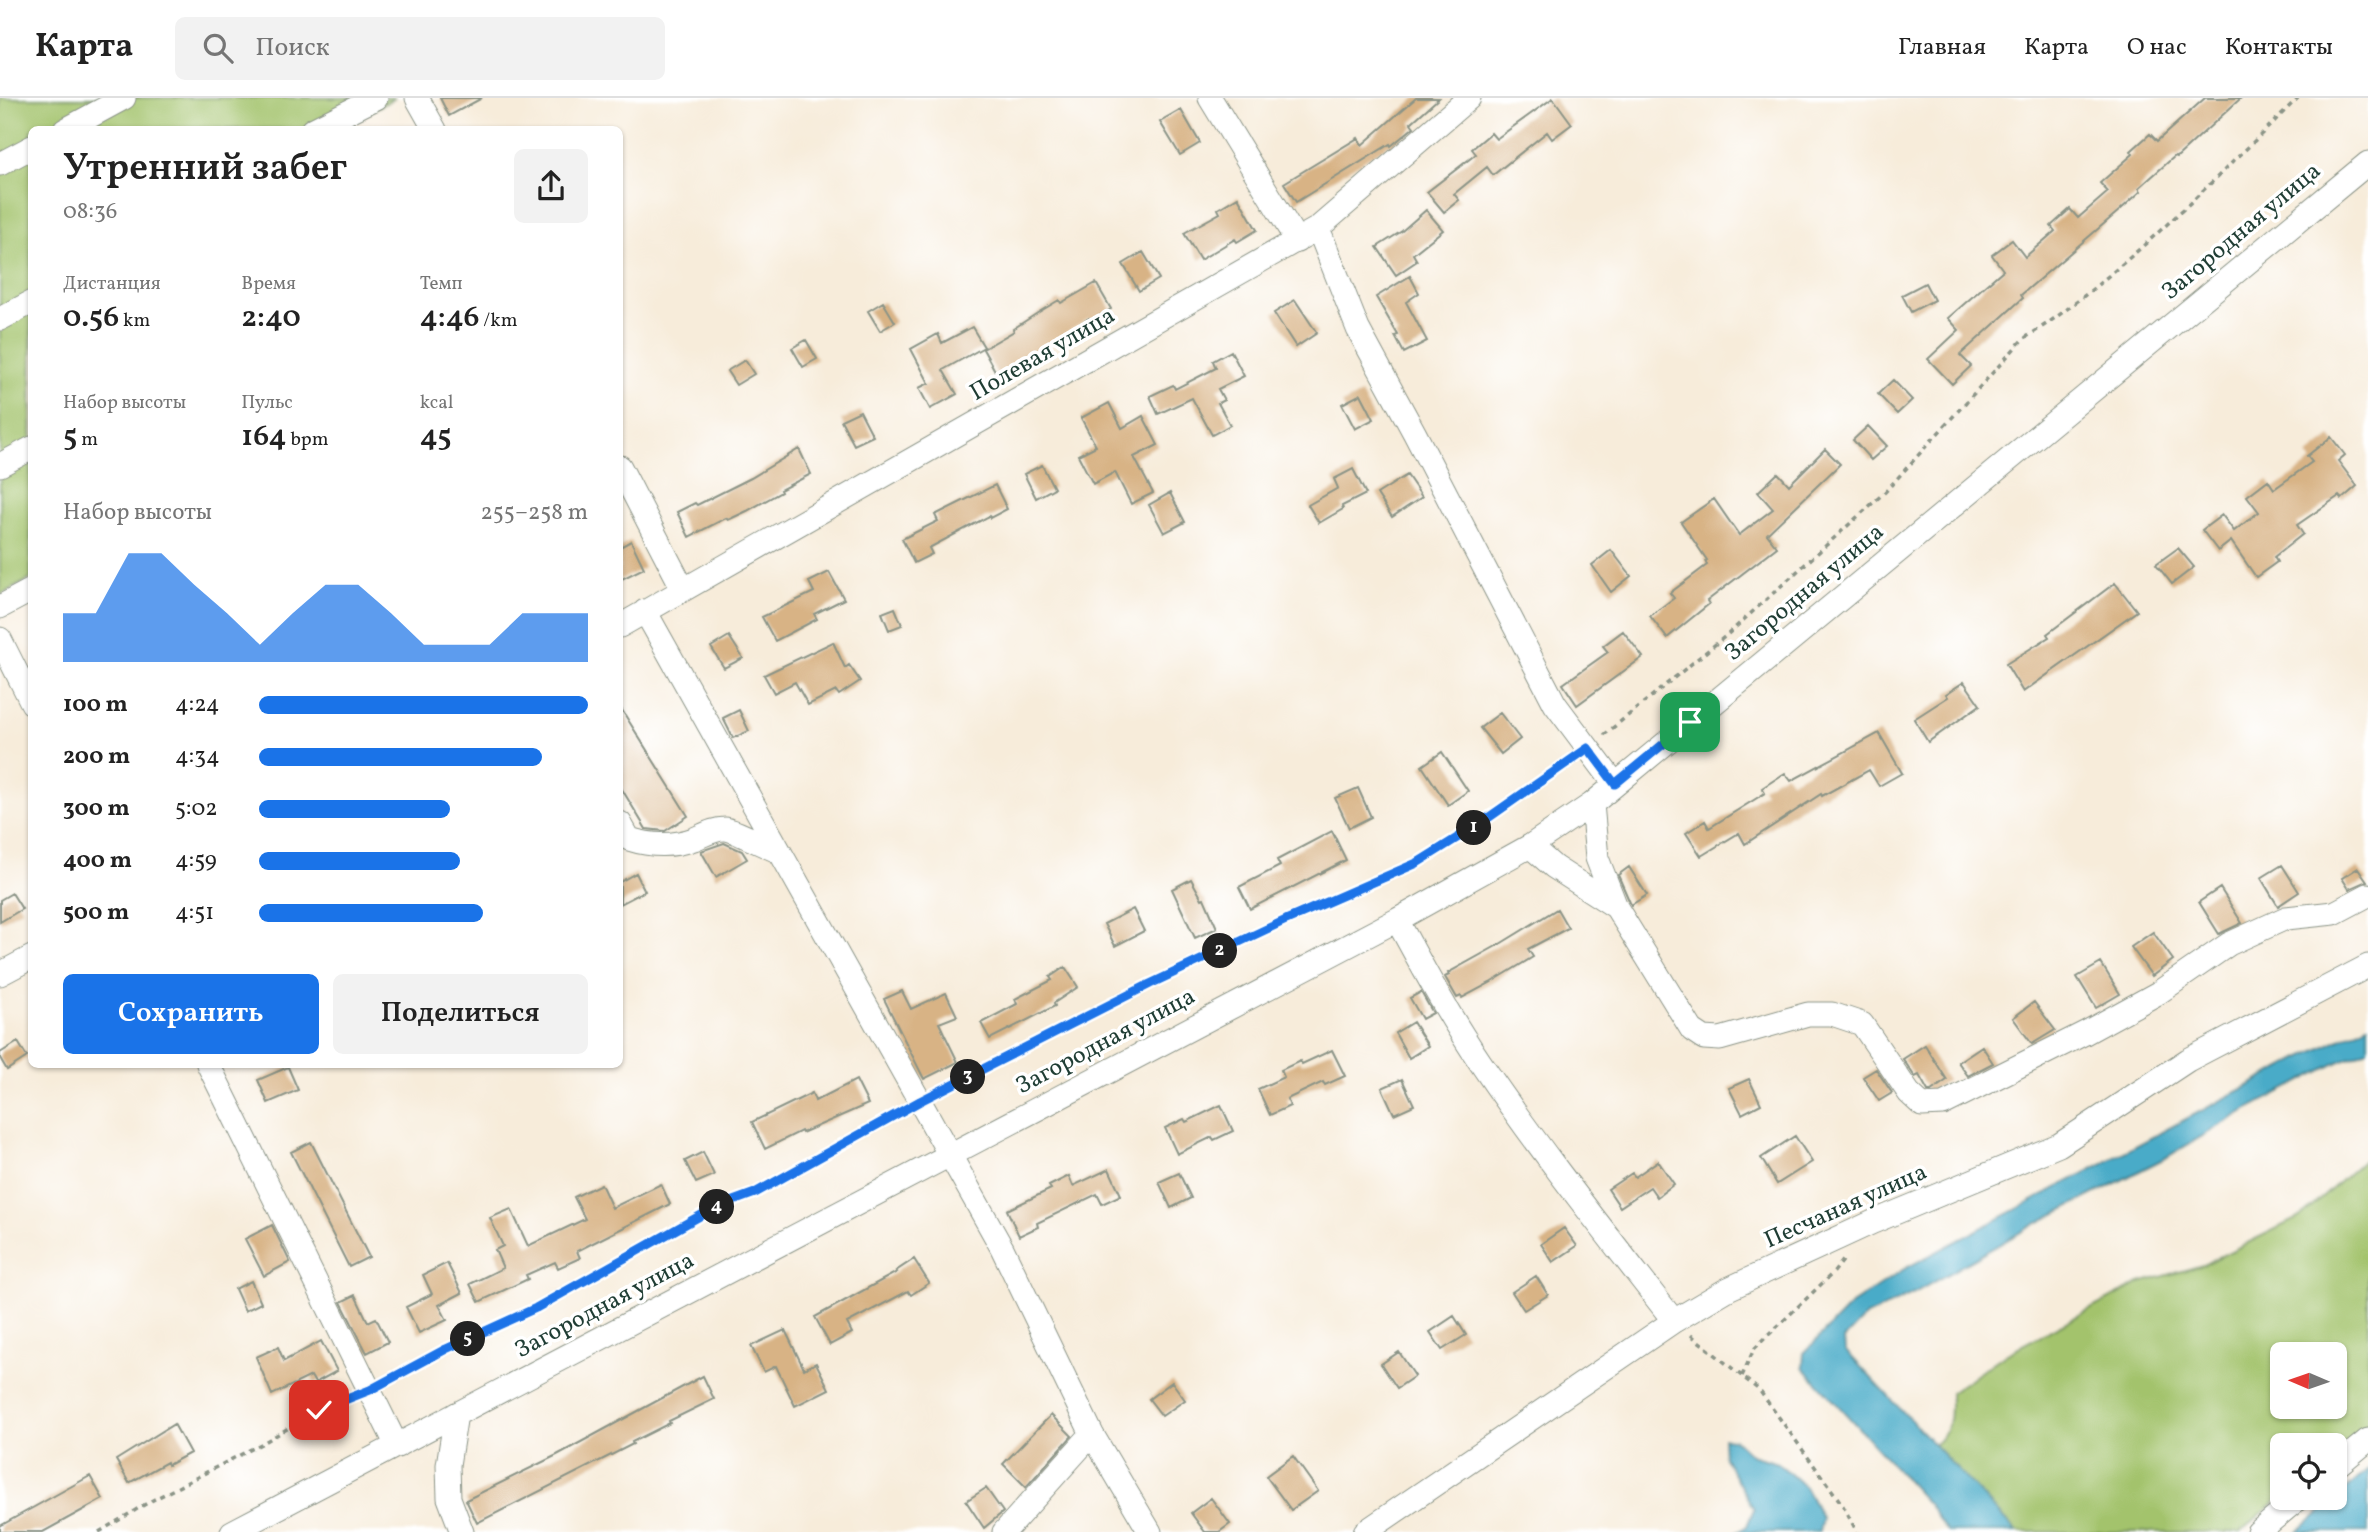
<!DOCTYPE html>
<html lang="ru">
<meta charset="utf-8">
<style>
:root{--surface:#fff;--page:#f2f2f2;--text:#222;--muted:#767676;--line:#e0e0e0;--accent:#1a73e8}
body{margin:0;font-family:Vollkorn,serif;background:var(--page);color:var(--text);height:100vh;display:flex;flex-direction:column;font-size:26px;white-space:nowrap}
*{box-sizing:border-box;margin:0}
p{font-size:23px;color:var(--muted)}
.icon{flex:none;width:38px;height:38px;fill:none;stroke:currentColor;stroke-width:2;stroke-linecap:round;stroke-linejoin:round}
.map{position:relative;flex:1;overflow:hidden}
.sheet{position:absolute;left:28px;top:28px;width:595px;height:942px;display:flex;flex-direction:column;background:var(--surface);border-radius:10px;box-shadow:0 2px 5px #0004}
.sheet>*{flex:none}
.needle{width:46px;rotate:272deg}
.tools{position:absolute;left:2270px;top:1244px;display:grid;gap:14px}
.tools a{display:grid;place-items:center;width:77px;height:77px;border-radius:10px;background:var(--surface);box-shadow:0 2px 5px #0004;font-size:35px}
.pin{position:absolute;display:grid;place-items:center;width:60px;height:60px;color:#fff;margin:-30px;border-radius:14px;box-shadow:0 4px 10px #0006}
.km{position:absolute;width:35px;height:35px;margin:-18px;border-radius:50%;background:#222;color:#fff;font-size:19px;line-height:35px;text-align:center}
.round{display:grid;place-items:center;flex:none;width:74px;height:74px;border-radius:10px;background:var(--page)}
.head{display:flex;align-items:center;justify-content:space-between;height:119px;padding:0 35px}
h1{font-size:38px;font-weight:600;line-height:52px}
.metrics{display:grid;grid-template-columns:repeat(3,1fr);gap:10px;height:119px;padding:7px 35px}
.metrics div{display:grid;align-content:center}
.metrics b{font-size:30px;font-weight:600}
.metrics small{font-size:19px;font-weight:400}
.metrics p{font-size:19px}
.chart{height:196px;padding:14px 35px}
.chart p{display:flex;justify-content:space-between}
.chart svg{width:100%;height:126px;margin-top:7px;fill:var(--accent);opacity:.7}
.button{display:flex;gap:14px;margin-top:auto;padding:14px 35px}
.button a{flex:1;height:80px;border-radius:10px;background:var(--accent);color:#fff;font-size:28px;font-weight:600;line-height:80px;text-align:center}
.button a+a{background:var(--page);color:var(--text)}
ul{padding:0 35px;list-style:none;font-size:23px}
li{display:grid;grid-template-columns:112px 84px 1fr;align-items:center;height:52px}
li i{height:18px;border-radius:9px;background:var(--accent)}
header{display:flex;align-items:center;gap:42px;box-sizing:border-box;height:98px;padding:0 35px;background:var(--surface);border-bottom:2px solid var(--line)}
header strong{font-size:33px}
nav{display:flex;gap:38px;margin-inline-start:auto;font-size:24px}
.search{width:490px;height:63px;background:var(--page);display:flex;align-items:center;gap:18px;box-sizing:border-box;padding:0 24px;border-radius:10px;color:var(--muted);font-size:26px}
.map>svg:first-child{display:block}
.green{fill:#a3c36c;stroke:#618050;stroke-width:2;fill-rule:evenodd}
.water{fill:#49abc8;stroke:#34747e;stroke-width:2}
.building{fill:#d8b385}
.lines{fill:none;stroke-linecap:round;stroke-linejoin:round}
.minor-casing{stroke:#8b9487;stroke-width:25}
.path{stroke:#8b9487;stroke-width:3.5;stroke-dasharray:5 5;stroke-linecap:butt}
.minor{stroke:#fff;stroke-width:23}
.route-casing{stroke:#fff;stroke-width:14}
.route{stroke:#1a73e8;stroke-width:9}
.labels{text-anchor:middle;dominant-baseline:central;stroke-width:7;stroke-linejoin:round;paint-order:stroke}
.street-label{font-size:24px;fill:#1f3d34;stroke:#fff}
</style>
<header>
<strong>Карта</strong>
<div class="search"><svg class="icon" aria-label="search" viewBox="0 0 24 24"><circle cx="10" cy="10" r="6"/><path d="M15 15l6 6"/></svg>Поиск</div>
<nav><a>Главная</a><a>Карта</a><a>О нас</a><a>Контакты</a></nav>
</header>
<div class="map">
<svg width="2368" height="1434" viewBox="0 0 2368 1434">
<rect width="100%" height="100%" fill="#fff"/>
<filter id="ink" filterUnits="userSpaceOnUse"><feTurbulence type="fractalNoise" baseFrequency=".0143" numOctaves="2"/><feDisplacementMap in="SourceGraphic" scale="14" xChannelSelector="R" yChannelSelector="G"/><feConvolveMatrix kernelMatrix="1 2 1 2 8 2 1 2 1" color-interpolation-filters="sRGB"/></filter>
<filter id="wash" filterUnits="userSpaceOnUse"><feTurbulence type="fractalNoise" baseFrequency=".00686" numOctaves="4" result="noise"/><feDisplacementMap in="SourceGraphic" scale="28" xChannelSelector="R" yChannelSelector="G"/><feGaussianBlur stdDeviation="1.57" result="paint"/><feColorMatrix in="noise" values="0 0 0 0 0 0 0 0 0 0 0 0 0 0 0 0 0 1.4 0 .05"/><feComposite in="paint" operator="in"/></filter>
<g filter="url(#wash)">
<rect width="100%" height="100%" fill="#f7ecda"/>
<path class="green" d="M0,0H395L336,31L32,32L31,481L0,497Z
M2368,1058V1328L2335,1355L2334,1348H2282V1398L2240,1434H2016L1934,1347C1952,1333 1950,1316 1950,1295L2007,1255L2140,1185L2203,1167L2302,1118ZM2282,1256H2334V1309H2282Z"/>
<path class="water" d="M2368,927V952L2338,964L2250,1010L2165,1060L2037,1125L1914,1195L1866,1218L1844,1241L1845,1252L2016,1434H1947L1929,1407L1803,1269L1804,1255L1852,1206L1904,1171L2297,962Z
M1723,1340L1734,1341L1751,1357L1778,1365L1805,1389L1822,1421L1819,1434H1737L1747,1428L1754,1411L1724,1360Z
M2368,1372V1434H2298Z"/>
<g id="blocks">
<path class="building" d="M440,0H482L449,18Z
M1416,0H1439L1411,25L1414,29L1391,48L1390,46L1296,104L1284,85L1358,40L1362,47Z
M1553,0L1572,26L1552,41L1547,34L1493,77L1487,69L1454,96L1459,102L1444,114L1427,94L1476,56L1472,51L1491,35L1496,41Z
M2205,0H2241L2177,59L2175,58L2139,90L2141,93L2120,112L2021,197L2023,200L1960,257L1971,268L1952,286L1928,261L1959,232L1948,220L2003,172L1992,157L2012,142L2025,159L2055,133L2051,128L2070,111L2078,120L2108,94L2100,85L2133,56L2131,53L2150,36L2157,43Z
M1181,12L1200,45L1180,57L1160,24Z
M1238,99L1257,132L1237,144L1235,141L1200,162L1184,135L1220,115L1218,111Z
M1426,112L1443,132L1413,156L1417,163L1396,177L1377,149L1402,133Z
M1143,154L1159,181L1139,193L1123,166Z
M1410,178L1419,195L1406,204L1427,243L1404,255L1395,238L1398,237L1376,199Z
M1096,185L1111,211L1091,223L1089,220L998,278L983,251L1014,233L1013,231L1039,214L1059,202L1061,205Z
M1925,185L1934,202L1911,214L1902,197Z
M1295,202L1317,235L1296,249L1274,215Z
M883,204L895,224L880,233L868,213Z
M972,229L984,249L943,272L957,296L930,311L919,290L929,285L911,251L938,236L942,245Z
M806,242L817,261L803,269L792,250Z
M1231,253L1244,278L1218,291L1224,302L1218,305L1230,327L1212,337L1192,300L1158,316L1150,298L1173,287L1175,291L1216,270L1213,263Z
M745,262L754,276L736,287L727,273Z
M1893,282L1912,302L1897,316L1878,296Z
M1361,296L1374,321L1355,331L1342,306Z
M1109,305L1122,330L1143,318L1158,347L1134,359L1153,395L1131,406L1115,374L1093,386L1078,357L1096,348L1081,320Z
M860,313L873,338L854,347L841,322Z
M1868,328L1887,348L1871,362L1853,342Z
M2331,339L2345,357L2338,363L2357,388L2342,401L2339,398L2297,427L2303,436L2274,459L2277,464L2256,479L2231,443L2218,453L2202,432L2222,417L2234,433L2259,414L2247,398L2268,382L2274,391L2312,364L2307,358Z
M799,351L811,376L780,392L781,394L747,413L728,422L726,420L689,439L677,414L695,405L697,407L751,380Z
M1825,351L1840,366L1767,436L1777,449L1707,503L1709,506L1667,540L1650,518L1674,500L1670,495L1707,467L1705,463L1707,462L1681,424L1714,401L1739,437L1773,411L1758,394L1778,375L1789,387Z
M1042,367L1054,390L1036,400L1024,376Z
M1353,371L1366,396L1342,408L1343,411L1319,425L1308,407L1338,390L1334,381Z
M1407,377L1422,399L1392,419L1377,396Z
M995,387L1007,411L990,420L989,418L929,450L932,456L914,465L902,441L938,423L935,417Z
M1170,395L1185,424L1164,435L1149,407Z
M631,443L644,470L620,482V449Z
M2178,450L2194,469L2172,486L2156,466Z
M1611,452L1631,478L1611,494L1592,467Z
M829,474L844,501L814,516L817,521L775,543L762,519L814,494L809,484Z
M2115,485L2137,513L2023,594L2006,566L2049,539L2047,536Z
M895,510L902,527L889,532L882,515Z
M1623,533L1643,559L1577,607L1563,586L1608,554L1603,548Z
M729,538L743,560L724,570L711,549Z
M833,544L845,570L849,567L860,583L839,597L836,593L808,607L795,584L774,595L764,577Z
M1964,584L1980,607L1928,644L1914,621L1948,599L1946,596Z
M620,609L688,718L665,733L646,731L620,688Z
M739,612L749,633L733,640L723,620Z
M1500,615L1520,641L1501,656L1480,630Z
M1879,635L1902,675L1879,688L1869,672L1822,698L1821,696L1745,746L1739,735L1701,758L1686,735L1705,723L1709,730L1765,695L1762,690L1785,675L1791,683Z
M1442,654L1468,693L1448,707L1422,668Z
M1358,690L1371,719L1349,730L1335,700Z
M1332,733L1346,762L1250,811L1239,789L1280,768L1277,762Z
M724,745L742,753L747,761L716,779L701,753Z
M2282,767L2299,794L2278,808L2261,780Z
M1629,769L1647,797L1631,807L1618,777Z
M2358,770L2367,783L2349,791L2342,780Z
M636,775L645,793L620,806V784Z
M1191,781L1202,801L1204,800L1217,830L1195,840L1172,791Z
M2220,790L2242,825L2219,836L2199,804Z
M12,795L22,811L0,824V802Z
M1133,811L1144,833L1115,848L1104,826Z
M1557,811L1568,830L1528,851L1533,859L1490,885L1462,900L1461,898L1457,900L1445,879L1449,877L1448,875L1500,846Z
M2153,834L2173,862L2152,878L2131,849Z
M2101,865L2120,896L2096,910L2077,879Z
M1065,869L1078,889L1054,905L1055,908L990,941L981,925L1017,906L1015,901L1052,882L1050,879Z
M902,893L911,911L946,895L957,918L939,925L958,964L924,981L884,901Z
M1421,894L1433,915L1422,921L1410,900Z
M2034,904L2055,932L2032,946L2013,920Z
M1413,924L1428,948L1409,960L1395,935Z
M18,944L27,959L7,972L0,960V955Z
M1925,947L1947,982L1931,993H1928L1919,977L1915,979L1903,961Z
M1982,948L1993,965L1968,978L1958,964Z
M1332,952L1345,978L1325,987L1323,984L1287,1001L1290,1008L1270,1017L1258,991L1284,979L1281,972L1300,963L1302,966Z
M288,969L298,992L268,1005L258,982Z
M1876,971L1892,995L1879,1003L1863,979Z
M1402,981L1414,1007L1394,1016L1382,990Z
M1749,981L1761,1006L1742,1016L1729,990Z
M856,982L868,1006L802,1035L801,1033L765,1051L752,1024L812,995L815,1003Z
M1221,1007L1233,1033L1214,1042L1212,1039L1177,1056L1165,1030L1184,1021L1186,1024Z
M1795,1038L1812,1064L1777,1086L1761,1060Z
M311,1044L369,1159L349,1169L291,1054Z
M703,1054L714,1077L696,1085L685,1063Z
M1658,1063L1674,1086L1657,1099L1650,1089L1620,1109L1608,1091L1632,1075L1635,1079Z
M1109,1071L1121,1097L1102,1106L1097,1096L1037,1125L1038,1129L1019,1138L1007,1112L1051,1091L1049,1088L1069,1078L1073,1088Z
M1179,1075L1191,1100L1171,1110L1159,1084Z
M601,1086L612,1110L661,1086L670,1106L577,1153L580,1160L558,1170L555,1164L526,1177L528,1181L479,1204L470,1186L503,1170L495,1152L503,1148L490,1120L511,1111L528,1148L585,1121L574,1099Z
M272,1127L290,1164L264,1178L245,1141Z
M1564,1130L1577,1148L1553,1164L1541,1146Z
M914,1161L929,1185L911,1197L908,1193L847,1225L852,1235L830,1247L815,1219L897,1174L896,1173Z
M447,1165L462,1195L439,1207L447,1222L419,1235L406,1209L432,1196L423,1177Z
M1536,1178L1548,1197L1524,1212L1512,1194Z
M251,1183L261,1205L245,1213L235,1191Z
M355,1197L368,1224L376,1220L388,1244L367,1255L341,1204Z
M1454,1218L1466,1237L1442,1252L1430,1234Z
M785,1232L804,1271L816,1265L829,1291L795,1308L776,1268L764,1274L751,1248Z
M321,1243L337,1273L315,1285L311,1278L272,1297L256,1259L278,1249L284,1263Z
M1399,1254L1415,1278L1397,1290L1381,1266Z
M703,1278L714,1301L669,1323L670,1325L632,1344L633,1346L477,1425L466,1402L557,1357Z
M1172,1284L1185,1302L1162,1318L1149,1301Z
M1051,1317L1072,1338L1026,1389L1003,1366Z
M174,1326L190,1355L168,1367L167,1364L129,1385L116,1362Z
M1293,1358L1318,1393L1291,1412L1266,1378Z
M90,1378L103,1401L43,1434H0V1428Z
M986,1390L1003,1414L984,1430L966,1403Z
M1211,1400L1230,1426L1219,1434H1205L1191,1415Z"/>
</g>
</g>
<g filter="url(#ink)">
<use href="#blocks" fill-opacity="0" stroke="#8b9487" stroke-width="2"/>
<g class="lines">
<g class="minor-casing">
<path id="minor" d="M417,0L435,32
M1210,0L1297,143
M65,32L124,0
M312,32L376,0
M0,66L32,49
M1318,130L1358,231L1415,336L1555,606L1615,686
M0,221L32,204
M0,367L32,350
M620,369L683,491
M0,509L32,492
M645,513L1002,1150L1092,1336L1150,1434
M620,528L1318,130L1469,0
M0,541L32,605
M1592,706L1597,760L1616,809L1692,932L1704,940L1720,941L1808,916H1832L1862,926L1909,995L1922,1007L1943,1006L2085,935L2158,895L2229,846L2286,820L2334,815L2368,797
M620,725L629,741C651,748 672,749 694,741C704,737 713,731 725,731C732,731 769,750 780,754
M1530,748L1554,769L1616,809
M1397,822C1423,870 1449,918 1480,964C1540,1053 1608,1138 1674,1223
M0,876L32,859
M208,966L397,1348
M456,1316L448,1367L449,1400L462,1434
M2334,1370L2368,1342
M232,1434L1397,822L1530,748L1592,706L2368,65
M1004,1434L1092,1336
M1365,1434L1674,1223L1728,1191L1873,1124L2059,1047L2188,962L2368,868
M2258,1434L2299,1400"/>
</g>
<path class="path" d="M1604,637L1728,536L1885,394L2023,241C2063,217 2098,187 2134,156C2191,106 2244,53 2298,0
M937,995L1150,886L1286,822L1417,765L1478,727L1573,660
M1691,1237L1759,1292L1842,1406L1857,1434
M1742,1278L1754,1251L1834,1174L1845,1160
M385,1283L446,1251L536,1210L714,1110L755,1095L902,1014
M99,1434L149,1404L263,1345L319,1312L350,1300"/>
<use href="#minor" class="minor"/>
</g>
</g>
<g class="lines" filter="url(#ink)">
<g class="route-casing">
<path id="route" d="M319,1312L370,1292L446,1251L536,1210L714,1110L755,1095L920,1003L1150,886L1286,822L1417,765L1478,727L1588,650L1615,686L1690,624"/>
</g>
<use href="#route" class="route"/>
</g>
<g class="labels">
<g class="street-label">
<text transform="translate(2242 134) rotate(-40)">Загородная улица</text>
<text transform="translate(1043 257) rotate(-30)">Полевая улица</text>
<text transform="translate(1805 495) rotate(-40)">Загородная улица</text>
<text transform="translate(1106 944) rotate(-28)">Загородная улица</text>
<text transform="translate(1846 1109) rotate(-24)">Песчаная улица</text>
<text transform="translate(605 1208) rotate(-28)">Загородная улица</text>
</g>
</g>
</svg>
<div class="tools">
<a><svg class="needle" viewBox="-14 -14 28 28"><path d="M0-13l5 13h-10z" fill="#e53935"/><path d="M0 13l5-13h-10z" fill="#767676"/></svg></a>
<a><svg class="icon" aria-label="locate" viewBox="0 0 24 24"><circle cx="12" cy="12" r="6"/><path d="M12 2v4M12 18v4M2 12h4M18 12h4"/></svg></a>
</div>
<div class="pin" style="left:1690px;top:624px;background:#1e9e55"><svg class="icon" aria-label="arrive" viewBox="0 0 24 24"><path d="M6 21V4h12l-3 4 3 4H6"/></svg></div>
<div class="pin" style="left:319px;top:1312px;background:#d93025"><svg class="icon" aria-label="check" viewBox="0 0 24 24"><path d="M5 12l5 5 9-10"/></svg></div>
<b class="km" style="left:1474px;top:730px">1</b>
<b class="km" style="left:1220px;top:853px">2</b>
<b class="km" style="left:968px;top:979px">3</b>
<b class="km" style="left:717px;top:1109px">4</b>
<b class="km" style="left:468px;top:1241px">5</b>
<section class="sheet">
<div class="head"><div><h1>Утренний забег</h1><p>08:36</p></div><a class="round"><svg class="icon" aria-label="share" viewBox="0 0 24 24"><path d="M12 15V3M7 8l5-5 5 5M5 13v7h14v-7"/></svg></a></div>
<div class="metrics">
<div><p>Дистанция</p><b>0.56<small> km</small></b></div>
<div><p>Время</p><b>2:40</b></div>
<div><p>Темп</p><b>4:46<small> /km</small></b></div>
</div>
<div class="metrics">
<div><p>Набор высоты</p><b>5<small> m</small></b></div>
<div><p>Пульс</p><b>164<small> bpm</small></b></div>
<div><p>kcal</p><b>45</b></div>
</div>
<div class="chart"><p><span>Набор высоты</span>255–258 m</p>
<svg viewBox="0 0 160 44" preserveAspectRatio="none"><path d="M0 44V27L10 27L20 6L30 6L40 17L50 27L60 38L70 27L80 17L90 17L100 27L110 38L120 38L130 38L140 27L150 27L160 27V44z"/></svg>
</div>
<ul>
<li><b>100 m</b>4:24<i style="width:100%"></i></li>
<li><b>200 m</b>4:34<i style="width:86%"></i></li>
<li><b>300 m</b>5:02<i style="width:58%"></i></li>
<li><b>400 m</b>4:59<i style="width:61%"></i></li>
<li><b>500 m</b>4:51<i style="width:68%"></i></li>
</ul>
<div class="button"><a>Сохранить</a><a>Поделиться</a></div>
</section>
</div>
